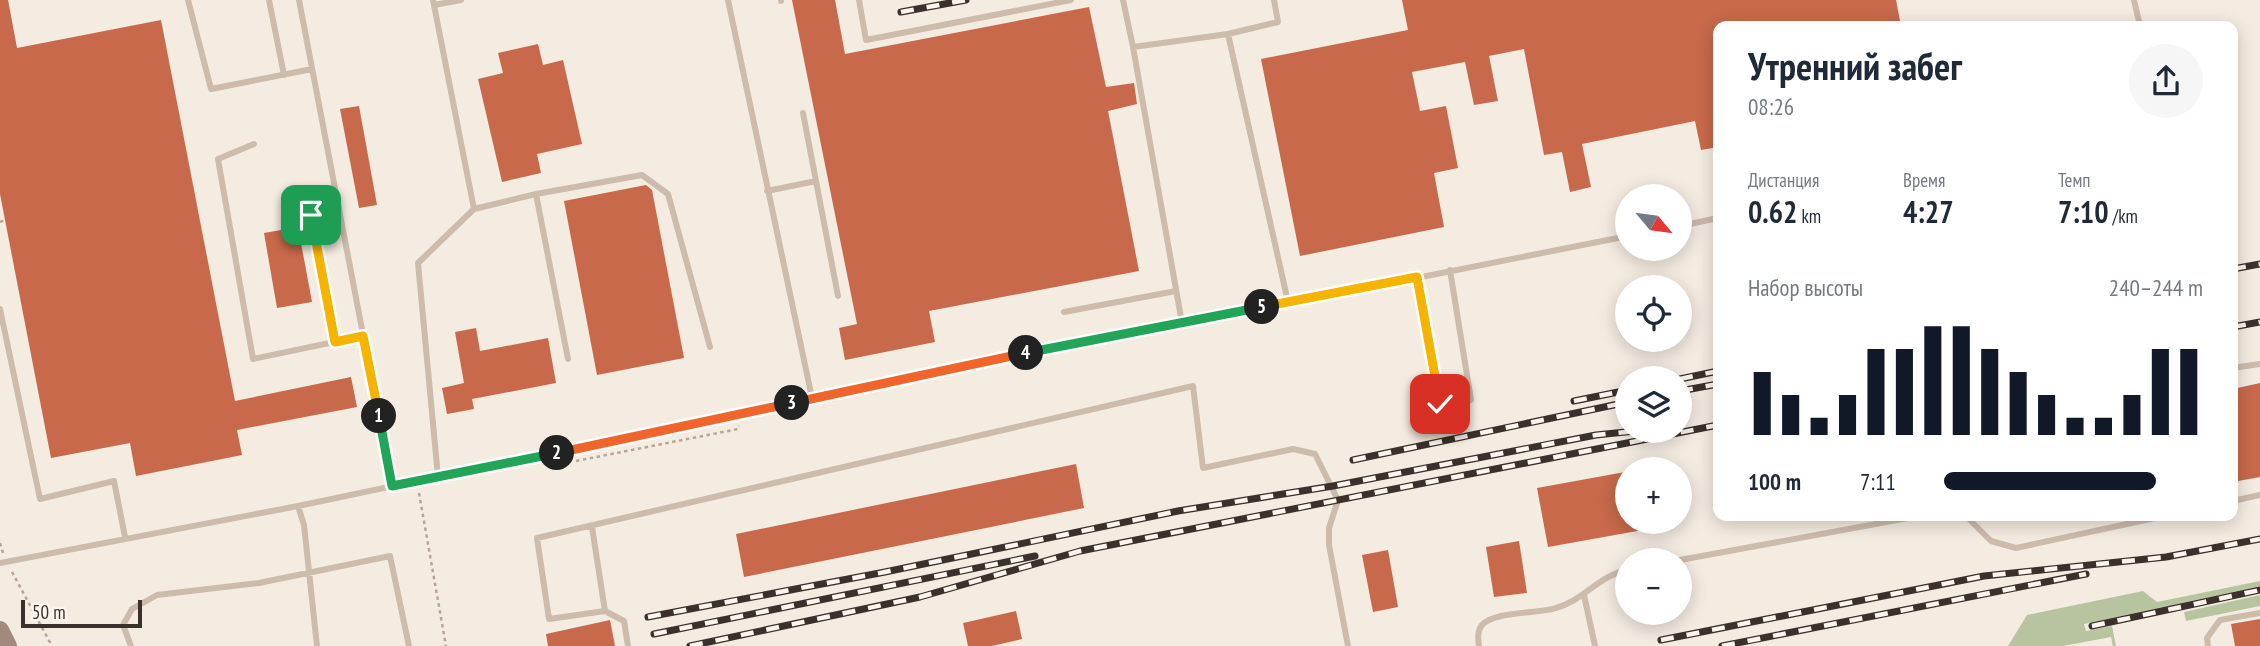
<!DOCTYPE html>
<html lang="ru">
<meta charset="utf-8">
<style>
:root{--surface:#fff;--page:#f6f6f7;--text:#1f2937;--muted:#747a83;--accent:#111827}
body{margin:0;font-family:"PT Sans Narrow",sans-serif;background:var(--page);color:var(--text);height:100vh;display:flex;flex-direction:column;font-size:26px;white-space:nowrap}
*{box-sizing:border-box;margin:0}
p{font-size:23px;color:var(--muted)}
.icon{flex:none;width:38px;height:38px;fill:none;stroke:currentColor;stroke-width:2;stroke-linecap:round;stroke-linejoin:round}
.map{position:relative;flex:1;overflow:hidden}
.panel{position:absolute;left:1713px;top:21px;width:525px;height:500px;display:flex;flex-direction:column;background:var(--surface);border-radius:14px;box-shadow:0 4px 18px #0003}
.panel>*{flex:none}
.needle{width:46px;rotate:119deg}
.buttons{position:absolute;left:1615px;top:184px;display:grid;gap:14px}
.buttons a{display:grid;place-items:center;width:77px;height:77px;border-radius:50%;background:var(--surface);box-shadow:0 4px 18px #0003;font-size:35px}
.scale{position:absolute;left:21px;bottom:18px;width:121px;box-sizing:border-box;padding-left:7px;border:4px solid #3b302b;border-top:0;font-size:19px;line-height:24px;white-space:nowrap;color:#3b302b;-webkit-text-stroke:5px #fbf5ee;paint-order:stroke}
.pin{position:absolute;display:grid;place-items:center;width:60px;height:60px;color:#fff;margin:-30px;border-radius:14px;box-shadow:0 4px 10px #0006}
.km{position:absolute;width:35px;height:35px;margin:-18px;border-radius:50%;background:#222;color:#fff;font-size:19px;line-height:35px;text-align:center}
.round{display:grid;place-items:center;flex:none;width:74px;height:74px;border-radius:37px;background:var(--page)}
.summary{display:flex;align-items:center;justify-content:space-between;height:119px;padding:0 35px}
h1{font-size:38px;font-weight:700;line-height:52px}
.figures{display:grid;grid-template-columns:repeat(3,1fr);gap:10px;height:119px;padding:7px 35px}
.figures div{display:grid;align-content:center}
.figures b{font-size:30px;font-weight:700}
.figures small{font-size:19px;font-weight:400}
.figures p{font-size:19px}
.chart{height:196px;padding:14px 35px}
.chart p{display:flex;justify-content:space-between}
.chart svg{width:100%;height:126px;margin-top:7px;stroke:var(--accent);stroke-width:6}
ul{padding:0 35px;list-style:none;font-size:23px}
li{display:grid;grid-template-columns:112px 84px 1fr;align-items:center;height:52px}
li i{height:18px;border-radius:9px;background:var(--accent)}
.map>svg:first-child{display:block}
.green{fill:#b8c4a0}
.building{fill:#c8694b}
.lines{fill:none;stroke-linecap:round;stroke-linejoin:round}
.path{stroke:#b9a596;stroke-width:2.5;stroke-dasharray:3.5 3.5;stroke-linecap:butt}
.lane{stroke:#cdbbac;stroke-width:6}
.secondary{stroke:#a18a7d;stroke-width:18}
.rail-casing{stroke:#3b302b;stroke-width:7}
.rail{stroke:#fbf5ee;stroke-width:4.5;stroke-dasharray:13;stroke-linecap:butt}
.split-1-casing{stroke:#fff;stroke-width:14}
.split-2-casing{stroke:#fff;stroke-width:14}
.split-3-casing{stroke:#fff;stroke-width:14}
.split-4-casing{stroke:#fff;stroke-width:14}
.split-5-casing{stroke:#fff;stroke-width:14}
.split-6-casing{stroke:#fff;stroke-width:14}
.split-1{stroke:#f5b400;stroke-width:9}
.split-2{stroke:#22a559;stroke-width:9}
.split-3{stroke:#f0652b;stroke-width:9}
.split-4{stroke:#f0652b;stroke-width:9}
.split-5{stroke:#22a559;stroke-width:9}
.split-6{stroke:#f5b400;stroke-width:9}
</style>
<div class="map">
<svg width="2260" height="646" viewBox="0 0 2260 646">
<rect width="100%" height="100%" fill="#f4ebe1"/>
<path class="green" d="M2260,581V586L2256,587L2084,624L2086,631L2112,626L2116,646H2113L2111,637L2063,646H2008L2027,615L2143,591L2157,602Z
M2260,595V606L2186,621L2184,612Z"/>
<path class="building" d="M0,0H8L17,48L161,20L235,401L351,377L357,407L237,430L242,455L136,476L130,443L51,458L0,194Z
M792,0H835L845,54L1089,7L1106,87L1134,83L1137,104L1108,111L1139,271L929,311L935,342L845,360L839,328L857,324Z
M1402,0H1896L1901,26H1718V147L1701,150L1695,121L1582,144L1591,187L1570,192L1562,152L1544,155L1524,49L1489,56L1498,101L1474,105L1465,62L1412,72L1420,111L1446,106L1458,168L1434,173L1444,227L1300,256L1261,59L1408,30Z
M538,44L543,65L563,60L582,144L537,154L541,173L502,182L478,79L503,73L498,53Z
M359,106L377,205L359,208L340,109Z
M646,185L652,190L684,358L597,375L564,201Z
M298,227L312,302L277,308L264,233Z
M476,328L480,351L548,338L556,383L472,399L474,409L447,414L442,388L464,383L455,332Z
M2260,383V477L2233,482V389Z
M1076,464L1084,508L744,577L736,534Z
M1625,472L1628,522H1653L1654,528L1548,547L1537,488Z
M1519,541L1527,593L1494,597L1486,547Z
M1388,550L1398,607L1373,612L1362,555Z
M1016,611L1022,639L992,646H968L963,623Z
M2260,619V646H2235L2231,624Z
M610,620L615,646H548L546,634Z"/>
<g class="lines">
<path class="path" d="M0,222L5,220
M576,461L738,429L739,426
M419,493L446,646
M0,543L3,553
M12,572L52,646"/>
<path class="lane" d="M188,0L211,89L312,69
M269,0L284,75
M299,0L392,486
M433,0L474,209
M781,0V1
M859,0L866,40L1071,0
M1123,0L1133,47L1228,34
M1274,0L1278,22L1228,34L1288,302
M2134,0L2140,26
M434,5L461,0
M1133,47L1182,323
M803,113L838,296
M254,144L218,159L253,359L363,336
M767,191L816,181
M536,194L568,359
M311,215L335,342
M1680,226L1718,218
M1417,277L1440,404L1471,400L1450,270
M0,309L40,499L114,481L125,537
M1064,312L1176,291
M2233,368L2260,364
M812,398L1628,236
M438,477L418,263L474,209L536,194L642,175L668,194L710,347
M2233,501L2260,495
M298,506L304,525L317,646
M1966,516L1991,541L2016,548L2164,516
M592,527L605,611L549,619L537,538L1193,386L1203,468L1293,449L1315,454L1338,500L1329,528V545L1348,646
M1680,560L1919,516
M0,563L298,506L812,398L728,0
M1584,595L1595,646
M605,611L624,621L628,646
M131,646L123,625L132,609L157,595L259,583L390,556L409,646
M1479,646C1478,639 1477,631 1482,625C1494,611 1538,614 1556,608C1583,601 1599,575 1628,570
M2208,646L2207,638L2220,620L2260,613"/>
<path class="secondary" d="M0,630L8,646"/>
<g class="rail-casing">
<path id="rail" d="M901,12L966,0
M2233,269L2260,264
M2233,327L2260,322
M1680,379L1718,371
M1680,391L1718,384
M1574,401L1628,390
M1353,460L1628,402
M648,617L885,572L1178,511L1333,486L1596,435L1645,430
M2092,626L2260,590
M654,634L1035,556
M1661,640L1984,576L2166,557L2260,539
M690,646L920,597L1080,551L1718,425
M1722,646L2086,574"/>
</g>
<use href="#rail" class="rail"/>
</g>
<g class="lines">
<g class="split-1-casing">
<path id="split-1" d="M311,215L335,342L363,336L379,416"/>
</g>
<g class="split-2-casing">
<path id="split-2" d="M379,416L392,486L557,453"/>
</g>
<g class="split-3-casing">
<path id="split-3" d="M557,453L792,403"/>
</g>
<g class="split-4-casing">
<path id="split-4" d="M792,403L1026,353"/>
</g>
<g class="split-5-casing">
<path id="split-5" d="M1026,353L1262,307"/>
</g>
<g class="split-6-casing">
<path id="split-6" d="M1262,307L1417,277L1440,404"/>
</g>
<use href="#split-1" class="split-1"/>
<use href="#split-2" class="split-2"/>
<use href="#split-3" class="split-3"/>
<use href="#split-4" class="split-4"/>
<use href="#split-5" class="split-5"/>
<use href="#split-6" class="split-6"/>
</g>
</svg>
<div class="buttons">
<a><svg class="needle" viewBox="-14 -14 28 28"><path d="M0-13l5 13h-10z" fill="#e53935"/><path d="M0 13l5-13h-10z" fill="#747a83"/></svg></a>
<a><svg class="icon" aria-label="locate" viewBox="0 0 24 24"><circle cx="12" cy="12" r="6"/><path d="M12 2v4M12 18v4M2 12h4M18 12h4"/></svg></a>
<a><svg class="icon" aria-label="layers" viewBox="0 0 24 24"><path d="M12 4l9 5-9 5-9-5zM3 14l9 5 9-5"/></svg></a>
<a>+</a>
<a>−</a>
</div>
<div class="scale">50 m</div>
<div class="pin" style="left:311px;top:215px;background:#1e9e55"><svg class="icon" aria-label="arrive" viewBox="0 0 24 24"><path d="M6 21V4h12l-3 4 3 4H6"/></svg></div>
<div class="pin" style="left:1440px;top:404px;background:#d93025"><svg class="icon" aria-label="check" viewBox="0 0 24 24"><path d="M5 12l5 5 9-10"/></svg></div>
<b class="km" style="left:379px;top:416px">1</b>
<b class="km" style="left:557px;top:453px">2</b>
<b class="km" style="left:792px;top:403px">3</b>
<b class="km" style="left:1026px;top:353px">4</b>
<b class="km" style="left:1262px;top:307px">5</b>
<section class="panel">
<div class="summary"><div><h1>Утренний забег</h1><p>08:26</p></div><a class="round"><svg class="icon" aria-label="share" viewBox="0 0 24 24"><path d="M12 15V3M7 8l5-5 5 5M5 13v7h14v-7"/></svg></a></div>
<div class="figures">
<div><p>Дистанция</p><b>0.62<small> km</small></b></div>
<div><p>Время</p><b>4:27</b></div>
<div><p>Темп</p><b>7:10<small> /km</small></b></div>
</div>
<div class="chart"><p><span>Набор высоты</span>240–244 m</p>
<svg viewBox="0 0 160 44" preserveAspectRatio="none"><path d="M5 44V22M15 44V30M25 44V38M35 44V30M45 44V14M55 44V14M65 44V6M75 44V6M85 44V14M95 44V22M105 44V30M115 44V38M125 44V38M135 44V30M145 44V14M155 44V14"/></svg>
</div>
<ul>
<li><b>100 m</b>7:11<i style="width:82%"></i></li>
</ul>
</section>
</div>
